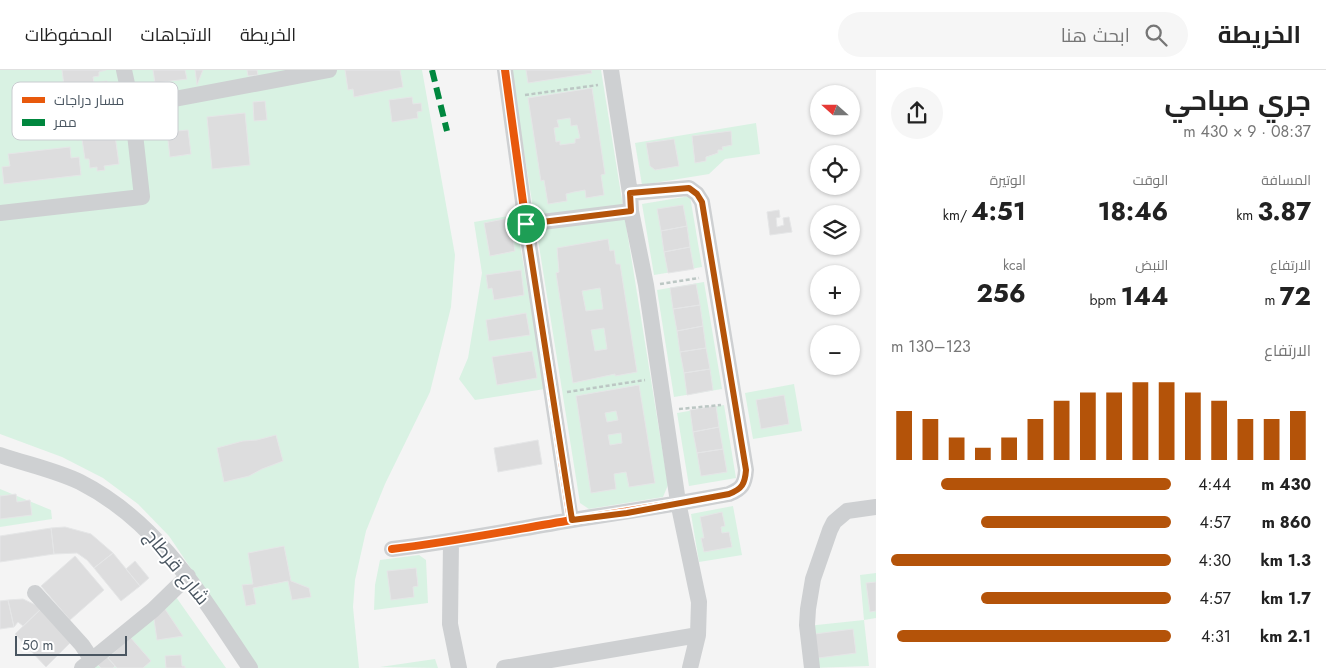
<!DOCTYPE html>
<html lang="ar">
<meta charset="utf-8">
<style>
:root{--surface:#fff;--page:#f6f6f6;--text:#222;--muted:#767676;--line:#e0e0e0;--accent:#b45309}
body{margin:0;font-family:Jost,Cairo,sans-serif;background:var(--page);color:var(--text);direction:rtl;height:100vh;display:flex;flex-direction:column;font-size:19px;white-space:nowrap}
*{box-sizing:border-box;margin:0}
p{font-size:16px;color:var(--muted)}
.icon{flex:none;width:28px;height:28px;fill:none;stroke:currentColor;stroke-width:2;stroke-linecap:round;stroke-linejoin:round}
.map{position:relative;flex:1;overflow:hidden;direction:ltr}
.drawer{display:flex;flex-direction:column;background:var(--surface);width:450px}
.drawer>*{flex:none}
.needle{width:32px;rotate:291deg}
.controls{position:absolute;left:810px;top:15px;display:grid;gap:10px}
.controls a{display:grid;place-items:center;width:50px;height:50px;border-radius:50%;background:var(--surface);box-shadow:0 1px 4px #0004;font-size:25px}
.scale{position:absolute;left:15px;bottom:12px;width:112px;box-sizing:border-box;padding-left:5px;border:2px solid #4a5661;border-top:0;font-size:14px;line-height:18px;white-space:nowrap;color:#4a5661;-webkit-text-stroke:4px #fff;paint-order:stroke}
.pin{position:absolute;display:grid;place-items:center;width:42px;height:42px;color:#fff;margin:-21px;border:2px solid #fff;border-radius:50%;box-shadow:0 1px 5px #0007}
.round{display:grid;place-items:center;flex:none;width:52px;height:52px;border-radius:26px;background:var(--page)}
.overview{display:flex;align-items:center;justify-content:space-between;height:85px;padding:0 15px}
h1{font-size:28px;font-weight:700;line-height:38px}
.figures{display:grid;grid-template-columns:repeat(3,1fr);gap:8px;height:85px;padding:5px 15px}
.figures div{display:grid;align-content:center}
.figures b{font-size:25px;font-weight:700}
.figures small{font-size:14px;font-weight:400}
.figures p{font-size:14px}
.chart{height:140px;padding:10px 15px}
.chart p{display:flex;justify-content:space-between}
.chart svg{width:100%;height:90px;margin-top:5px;stroke:var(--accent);stroke-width:6}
ul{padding:0 15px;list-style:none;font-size:16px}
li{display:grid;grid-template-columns:80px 60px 1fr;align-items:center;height:38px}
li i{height:12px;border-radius:6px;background:var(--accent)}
header{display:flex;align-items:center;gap:30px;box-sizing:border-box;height:70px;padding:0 25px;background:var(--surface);border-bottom:1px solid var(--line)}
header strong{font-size:24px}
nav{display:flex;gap:28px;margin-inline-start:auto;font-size:18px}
.search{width:350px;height:45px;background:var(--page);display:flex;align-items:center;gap:12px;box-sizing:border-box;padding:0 18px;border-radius:28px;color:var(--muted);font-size:19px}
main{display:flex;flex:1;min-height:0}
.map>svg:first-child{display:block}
.green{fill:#d9f2e3}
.building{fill:#ddddde;stroke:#e5e6e7;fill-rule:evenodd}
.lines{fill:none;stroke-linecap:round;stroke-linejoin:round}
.path{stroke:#bcc7c4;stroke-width:2.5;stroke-dasharray:4 2.5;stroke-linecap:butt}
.minor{stroke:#ced0d2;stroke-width:16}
.quiet{stroke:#00873e;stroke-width:6;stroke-dasharray:12 6;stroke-linecap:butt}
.cycleway-casing{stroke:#fff;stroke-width:11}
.cycleway{stroke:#e8590c;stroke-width:8}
.route-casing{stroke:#fff;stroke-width:10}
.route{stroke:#b45309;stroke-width:6}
.labels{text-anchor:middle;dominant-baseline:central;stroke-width:4;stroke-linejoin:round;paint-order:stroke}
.street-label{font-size:19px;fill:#4a5661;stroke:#fff}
.key{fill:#fff;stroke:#c9ccd0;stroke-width:1}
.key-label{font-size:14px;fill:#4a5661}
</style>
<header>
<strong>الخريطة</strong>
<div class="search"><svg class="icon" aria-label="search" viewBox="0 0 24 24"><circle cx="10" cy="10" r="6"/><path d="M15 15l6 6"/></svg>ابحث هنا</div>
<nav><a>الخريطة</a><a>الاتجاهات</a><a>المحفوظات</a></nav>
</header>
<main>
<section class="drawer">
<div class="overview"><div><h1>جري صباحي</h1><p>08:37 · 9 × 430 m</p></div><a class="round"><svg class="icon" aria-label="share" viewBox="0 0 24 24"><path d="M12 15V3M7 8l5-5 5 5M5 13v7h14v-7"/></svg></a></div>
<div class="figures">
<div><p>المسافة</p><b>3.87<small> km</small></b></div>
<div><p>الوقت</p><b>18:46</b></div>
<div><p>الوتيرة</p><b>4:51<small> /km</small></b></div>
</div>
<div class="figures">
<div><p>الارتفاع</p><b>72<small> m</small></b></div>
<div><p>النبض</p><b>144<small> bpm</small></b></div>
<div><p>kcal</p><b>256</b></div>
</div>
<div class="chart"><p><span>الارتفاع</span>123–130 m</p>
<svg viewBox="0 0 160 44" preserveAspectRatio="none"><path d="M5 44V20M15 44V24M25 44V33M35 44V38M45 44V33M55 44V24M65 44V15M75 44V11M85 44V11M95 44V6M105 44V6M115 44V11M125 44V15M135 44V24M145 44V24M155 44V20"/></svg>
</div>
<ul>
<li><b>430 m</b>4:44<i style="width:82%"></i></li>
<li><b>860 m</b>4:57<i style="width:68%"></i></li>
<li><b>1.3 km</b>4:30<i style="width:100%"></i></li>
<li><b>1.7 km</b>4:57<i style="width:68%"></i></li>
<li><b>2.1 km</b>4:31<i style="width:98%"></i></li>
</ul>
</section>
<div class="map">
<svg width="876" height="598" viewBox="0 0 876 598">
<rect width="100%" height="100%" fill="#f4f4f4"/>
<path class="green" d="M0,0H422L455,185L451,237L430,322L385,414L366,461L355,510L353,537L359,598H258L169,466L138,434L103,408L62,387L0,364Z
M511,0H601L668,415L663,427L589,439L580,433Z
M756,53L760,84L725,89L709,104L642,115L635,73Z
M690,126L702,197L654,205L642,134Z
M515,145L545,319L475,330L459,309L468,288L482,203L474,152Z
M704,212L722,319L674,327L657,220Z
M794,314L802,361L753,369L745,323Z
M724,335L736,408L689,416L677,343Z
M0,419L51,440L52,449L0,457Z
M733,436L742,485L699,492L691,444Z
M419,485L426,490L428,533L374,540L375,515L380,490Z
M876,503V548L864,550L869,596L812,598L807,556L864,550L860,505Z
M176,527L226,598H88Z
M435,589L438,598L380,597Z"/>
<path class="building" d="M62,0H106L99,2V6L93,7L94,13L107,11L110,32L98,34L99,41H104L105,45L112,44L119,94L104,96L105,100L97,101V97L90,98L89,89H85L82,69L77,70L75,55H69Z
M153,0H185L187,9L155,13Z
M195,0H203L197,15Z
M247,0H257L258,5L248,6Z
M345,0H400L403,17L354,27L353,19L348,20Z
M526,0H591L592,3L528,13Z
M592,18L605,104L601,105L604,125L586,128L585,120L574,122L566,124L567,131L548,134L544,110L541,111L528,28ZM570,48L571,56L577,55L580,68L575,69V73L560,75V71L556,72L554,58L559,57L557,50Z
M412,27L413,34L421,33L422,41L417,42L418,48L392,52L389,30Z
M265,31L267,50L254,51L253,32Z
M245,43L250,95L212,99L207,47Z
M188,60L191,84L170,87L167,62Z
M731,61L732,75L722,77L723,80H718V83L706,87V91L695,93L692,66Z
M674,69L679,96L655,100L650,96L646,73Z
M70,77L71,88L79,87L81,105L4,114L2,97L10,96L8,84Z
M683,135L687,156L661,161L657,139Z
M779,140L780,147L776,148L777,157L784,155L783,148L789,147L792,162L770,165L767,142Z
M509,148L515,181L490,186L484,153Z
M687,156L690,177L664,182L661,161Z
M608,169L610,181L614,180L616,194H620L637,302L615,306V304L573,313L556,203L559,202L557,178ZM600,218L603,239L586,241L582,221ZM604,258L607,279L595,281L591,260Z
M690,177L694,199L668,203L664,182Z
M521,200L524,225L494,230L492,218L488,219L486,205Z
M696,214L700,235L673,239L670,218Z
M700,235L703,256L677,261L673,239Z
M526,243L530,265L489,271L486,250Z
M703,256L706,278L680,282L677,261Z
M706,278L710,299L684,303L680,282Z
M532,281L537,308L497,315L492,287Z
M710,299L713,320L687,325L684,303Z
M639,315L655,413L629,417L626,402L614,404L616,419L591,423L576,326ZM616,341L618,350L607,352L605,343ZM621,363L622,373L610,375L608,365Z
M784,325L789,354L761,359L756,330Z
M716,336L719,357L693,362L690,340Z
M719,357L723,379L697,383L693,362Z
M276,365L283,391L262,399L249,406L224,412L217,378L243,371L257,370Z
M538,370L542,394L498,402L494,378Z
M723,379L727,402L701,406L697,383Z
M16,424L17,432L30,430L32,445L0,449V426Z
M722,442L725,456L721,457L722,463L729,462L732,477L704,482L701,468H704L700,447Z
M65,457L91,464L113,483L94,498L87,490L77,483L54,484L51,458Z
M51,458L54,484L0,492V466Z
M284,476L291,511L309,518L311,527L292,530L288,511L253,518L256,534L246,536L242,515L253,514L248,483Z
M113,483L140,516L121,531L94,498Z
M75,486L104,520L70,550L41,516Z
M135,491L149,508L140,516L126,499Z
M416,498L418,516L413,517L414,527L391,530L387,501Z
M876,512V541L870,542L866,513Z
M23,529L42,538L23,556L18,552L14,557L8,530Z
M8,530L14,557L0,559V531Z
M163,536L183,566L157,570L153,542Z
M42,538L72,571L46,597L15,564Z
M853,559L856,583L818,588L815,564Z
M130,567L151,591L143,598H117L108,588Z
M104,584L115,596L113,598H101L95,592Z
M181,585L182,596H185V598H166L165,586Z"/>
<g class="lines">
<path class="path" d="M525,25L598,15
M660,214L699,208
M567,322L645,310
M679,339L721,335"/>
<path class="minor" d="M505,0L526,154L571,450
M611,0L630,123L631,141L646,215L678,432L699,532L698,565L690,598
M132,37L329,0
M0,143L142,127L132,37L124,0
M526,154L631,141
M0,385C26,394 55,400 80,412C159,452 202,527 250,598
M451,472L450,554L459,598
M392,479C452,472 512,460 572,450C624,442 677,434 729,424C742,419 745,414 746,400L702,132L697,124L689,118L630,123
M35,523L82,575L92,590
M82,598L153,540L188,506
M504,598L698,565
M812,598L807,555L808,539L813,509L830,460L834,452L847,441L876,437"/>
<path class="quiet" d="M432,0L447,61
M526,154L631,141"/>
<g class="cycleway-casing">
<path id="cycleway" d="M505,0L526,154L571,450
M392,479C452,472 512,460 572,450C624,442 677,434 729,424C742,419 745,414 746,400L702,132L697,124L689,118L630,123"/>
</g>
<use href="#cycleway" class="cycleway"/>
</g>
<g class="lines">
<g class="route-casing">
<path id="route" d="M689,118L697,124L702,132L746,400C745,414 742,419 729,424L627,443L572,450L526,154L631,141L630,123Z"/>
</g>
<use href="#route" class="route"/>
</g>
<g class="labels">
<g class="street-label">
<text transform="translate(177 497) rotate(51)">شارع قرطاج</text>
</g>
</g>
<rect x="12" y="12" width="166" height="58" rx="8" class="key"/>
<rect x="22" y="27" width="23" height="6" fill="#e8590c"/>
<rect x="22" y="49" width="23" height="7" fill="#00873e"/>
<g class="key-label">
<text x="54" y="35">مسار دراجات</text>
<text x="54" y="57">ممر</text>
</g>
</svg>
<div class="controls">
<a><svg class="needle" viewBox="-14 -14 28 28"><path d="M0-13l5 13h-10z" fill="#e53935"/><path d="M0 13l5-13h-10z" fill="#767676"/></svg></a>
<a><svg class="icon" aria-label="locate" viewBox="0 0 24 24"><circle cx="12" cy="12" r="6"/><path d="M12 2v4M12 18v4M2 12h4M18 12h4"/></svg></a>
<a><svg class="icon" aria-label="layers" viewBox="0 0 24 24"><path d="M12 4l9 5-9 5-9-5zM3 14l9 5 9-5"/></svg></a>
<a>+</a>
<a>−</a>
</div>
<div class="scale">50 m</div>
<div class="pin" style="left:526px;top:154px;background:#1e9e55"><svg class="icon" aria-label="arrive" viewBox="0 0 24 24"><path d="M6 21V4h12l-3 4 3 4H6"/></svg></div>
</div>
</main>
